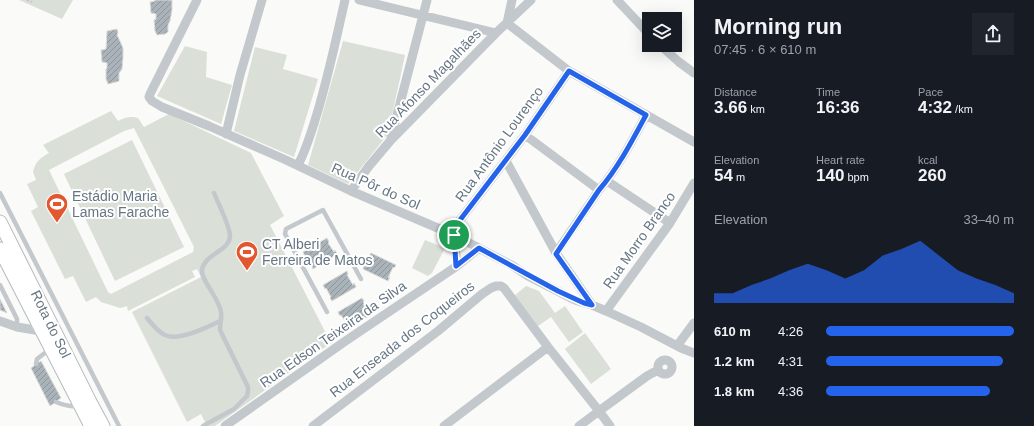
<!DOCTYPE html>
<meta charset="utf-8">
<style>
:root{--surface:#171b24;--page:#20242c;--text:#f1f3f6;--muted:#9ea1a6;--accent:#2563eb}
body{margin:0;font-family:Helvetica,sans-serif;background:var(--page);color:var(--text);height:100vh;display:flex;flex-direction:column;font-size:15px;white-space:nowrap}
*{box-sizing:border-box;margin:0}
p{font-size:13px;color:var(--muted)}
.icon{flex:none;width:22px;height:22px;fill:none;stroke:currentColor;stroke-width:2;stroke-linecap:round;stroke-linejoin:round}
.map{position:relative;flex:1;overflow:hidden}
.drawer{display:flex;flex-direction:column;background:var(--surface);width:340px}
.drawer>*{flex:none}
.fabs{position:absolute;left:642px;top:12px;display:grid;gap:8px}
.fabs a{display:grid;place-items:center;width:40px;height:40px;border-radius:0px;background:var(--surface);box-shadow:0 4px 16px #0002;font-size:20px}
.pin{position:absolute;display:grid;place-items:center;width:34px;height:34px;color:#fff;margin:-17px;border:2px solid #fff;border-radius:50%;box-shadow:0 1px 4px #0007}
.round{display:grid;place-items:center;flex:none;width:42px;height:42px;border-radius:0px;background:var(--page)}
.head{display:flex;align-items:center;justify-content:space-between;height:68px;padding:0 20px}
h1{font-size:22px;font-weight:600;line-height:30px}
.stats{display:grid;grid-template-columns:repeat(3,1fr);gap:6px;height:68px;padding:4px 20px}
.stats div{display:grid;align-content:center}
.stats b{font-size:17px;font-weight:600}
.stats small{font-size:11px;font-weight:400}
.stats p{font-size:11px}
.chart{height:112px;padding:8px 20px}
.chart p{display:flex;justify-content:space-between}
.chart svg{width:100%;height:72px;margin-top:4px;fill:var(--accent);opacity:.7}
ul{padding:0 20px;list-style:none;font-size:13px}
li{display:grid;grid-template-columns:64px 48px 1fr;align-items:center;height:30px}
li i{height:10px;border-radius:5px;background:var(--accent)}
main{display:flex;flex:1;min-height:0}
.map>svg:first-child{display:block}
.green{fill:#dadfd7;fill-rule:evenodd}
.building{fill:url(#building-hatch);stroke:#dcdcda}
.lines{fill:none;stroke-linecap:round;stroke-linejoin:round}
.primary-casing{stroke:#b5babe;stroke-width:15}
.path{stroke:#bbbfc2;stroke-width:1.5;stroke-dasharray:2 2;stroke-linecap:butt}
.service{stroke:#c3c8cc;stroke-width:4.5}
.minor{stroke:#c3c8cc;stroke-width:9}
.primary{stroke:#fff;stroke-width:13}
.route-casing{stroke:#fff;stroke-width:8}
.route{stroke:#2563eb;stroke-width:5}
.labels{text-anchor:middle;dominant-baseline:central;stroke-width:4;stroke-linejoin:round;paint-order:stroke}
.street-label{font-size:14px;fill:#657683;stroke:#fff}
.poi-label{font-size:14px;fill:#657683;stroke:#fff;text-anchor:start}
</style>
<main>
<div class="map">
<svg width="694" height="426" viewBox="0 0 694 426">
<defs>
<pattern id="building-hatch" width="6" height="6" patternUnits="userSpaceOnUse"><rect width="6" height="6" fill="#aab3b9"/><path d="M-1 1l2-2M0 6l6-6M5 7l2-2" fill="none" stroke="#8e969c"/></pattern>
</defs>
<rect width="100%" height="100%" fill="#fafaf8"/>
<path class="green" d="M19,0H73L62,19Z
M343,41L405,55L388,134L348,184L308,165Z
M185,46L207,52L206,77L232,85L221,124L157,96Z
M255,47L287,55L283,69L318,79L294,157L234,131Z
M111,111L118,121C126,117 130,116 138,118L144,127L169,114L251,153L284,216L270,225L331,343L215,426H207L201,414L187,422L132,312L201,277L197,269L192,271L195,277L128,311L127,306L120,308L101,302L96,297L86,302L73,276L65,279L31,211L38,207L27,184L36,180L33,172C36,161 39,159 49,153L43,145ZM134,128L194,247L193,252L111,294L108,292L49,170L124,131Z
M132,140L184,247L115,281L64,174Z
M425,240L445,248L432,273L428,276L412,268Z
M526,286L539,291L555,313L565,306L583,332L569,342L551,317L538,326L514,296Z
M585,333L611,369L591,384L565,349Z"/>
<path class="building" d="M155,0H172V10L170,21L168,25V32L165,34L157,35L155,31L154,20L156,19V14L151,13L150,2L155,1Z
M117,29L118,32L117,35L120,41L123,48V58L122,69L119,73V81L116,82L108,84L106,79V69L107,68V63L102,62L101,50L106,49L107,31Z
M327,238L329,242L328,243L334,252L335,250L337,254L313,269L311,265L312,264L306,256H305L303,252Z
M371,253L396,265L394,268L393,267L388,278L390,277L388,281L363,269L364,266H366L370,257L369,256Z
M347,271L348,274L347,275L353,285L354,283L356,287L332,301L330,298L331,297L326,288L325,289L323,285Z
M362,298L364,301L363,302L369,312L370,310L372,314L348,328L346,325L347,324L341,315L340,316L338,312Z
M0,299L7,313L0,310Z
M41,361L61,398L50,406L31,368Z"/>
<g class="lines">
<g class="primary-casing">
<path id="primary" d="M0,222L90,402L103,426
M0,249L91,426"/>
</g>
<path class="path" d="M27,0L32,2"/>
<path class="service" d="M0,193L119,426
M0,285L17,319V327
M327,312L285,234L286,229L323,210L361,279
M147,318C151,323 158,331 163,334C176,343 208,327 220,321
M36,364L37,359L50,349
M56,402C63,405 71,407 79,406
M203,426L234,409L247,396L248,391V387L244,379L220,330C220,324 222,318 221,312C220,300 201,280 202,270C204,254 230,251 230,236C230,226 218,203 214,193"/>
<path class="minor" d="M197,0L150,94L149,97L152,101L162,107L209,126L286,160L351,191L454,235L513,266L528,276L575,300L584,303L592,305L606,311L641,327L681,348L694,353
M359,0L496,33
M617,0L649,34
M507,23L569,71L694,142
M507,23L512,0
M660,45L679,62L694,73
M226,134L240,75L262,0
M525,135L599,190
M391,138L427,0
M506,161L556,253L592,305
M298,165C306,150 311,133 316,117C328,78 336,39 345,0
M607,181L670,223
M351,191L369,166L391,140L496,33L531,0
M556,253L599,190C618,168 632,141 646,115
M457,266L454,235L460,220L525,135L569,71
M606,311L670,223L694,183
M0,321L17,327L41,331
M677,346L694,323
M658 367a7 7 0 1 1 14 0a7 7 0 1 1-14 0Z
M225,426L344,342L457,266L479,248
M313,426L438,331L482,294L491,288L496,286H501L504,288L548,347L599,411L579,426
M444,426L548,347
M610,426L599,411L647,376L658,370"/>
<use href="#primary" class="primary"/>
</g>
<g class="lines">
<g class="route-casing">
<path id="route" d="M569,71L646,115C632,141 618,168 599,190L556,254L592,305L584,303L558,291L479,248L456,266L454,235L460,220L525,135Z"/>
</g>
<use href="#route" class="route"/>
</g>
<defs>
<g id="stadium-pin" transform="scale(1.15)"><path d="M0 17L-7.5 6A9.5 9.5 0 1 1 7.5 6Z" fill="#e4572e" stroke="#fff"/><path d="M0-5a6.5 5 0 1 0 0 10a6.5 5 0 1 0 0-10ZM-3.5-1.8h7v3.6h-7Z" fill="#fff"/></g>
</defs>
<g fill-rule="evenodd">
<use href="#stadium-pin" x="57" y="204"/>
<use href="#stadium-pin" x="247" y="252"/>
</g>
<g class="labels">
<g class="street-label">
<text transform="translate(428 83) rotate(-46)">Rua Afonso Magalhães</text>
<text transform="translate(499 144) rotate(-54)">Rua Antônio Lourenço</text>
<text transform="translate(376 186) rotate(24)">Rua Pôr do Sol</text>
<text transform="translate(639 240) rotate(-55)">Rua Morro Branco</text>
<text transform="translate(51 324) rotate(64)">Rota do Sol</text>
<text transform="translate(333 334) rotate(-35)">Rua Edson Teixeira da Silva</text>
<text transform="translate(402 339) rotate(-38)">Rua Enseada dos Coqueiros</text>
</g>
<g class="poi-label">
<text x="72" y="196">Estádio Maria<tspan x="72" dy="16">Lamas Farache</tspan></text>
<text x="262" y="244">CT Alberi<tspan x="262" dy="16">Ferreira de Matos</tspan></text>
</g>
</g>
</svg>
<div class="fabs">
<a><svg class="icon" aria-label="layers" viewBox="0 0 24 24"><path d="M12 4l9 5-9 5-9-5zM3 14l9 5 9-5"/></svg></a>
</div>
<div class="pin" style="left:454px;top:235px;background:#1e9e55"><svg class="icon" aria-label="arrive" viewBox="0 0 24 24"><path d="M6 21V4h12l-3 4 3 4H6"/></svg></div>
</div>
<section class="drawer">
<div class="head"><div><h1>Morning run</h1><p>07:45 · 6 × 610 m</p></div><a class="round"><svg class="icon" aria-label="share" viewBox="0 0 24 24"><path d="M12 15V3M7 8l5-5 5 5M5 13v7h14v-7"/></svg></a></div>
<div class="stats">
<div><p>Distance</p><b>3.66<small> km</small></b></div>
<div><p>Time</p><b>16:36</b></div>
<div><p>Pace</p><b>4:32<small> /km</small></b></div>
</div>
<div class="stats">
<div><p>Elevation</p><b>54<small> m</small></b></div>
<div><p>Heart rate</p><b>140<small> bpm</small></b></div>
<div><p>kcal</p><b>260</b></div>
</div>
<div class="chart"><p><span>Elevation</span>33–40 m</p>
<svg viewBox="0 0 160 44" preserveAspectRatio="none"><path d="M0 44V38L10 38L20 33L30 29L40 24L50 20L60 24L70 29L80 24L90 15L100 11L110 6L120 15L130 24L140 29L150 33L160 38V44z"/></svg>
</div>
<ul>
<li><b>610 m</b>4:26<i style="width:100%"></i></li>
<li><b>1.2 km</b>4:31<i style="width:94%"></i></li>
<li><b>1.8 km</b>4:36<i style="width:87%"></i></li>
</ul>
</section>
</main>
